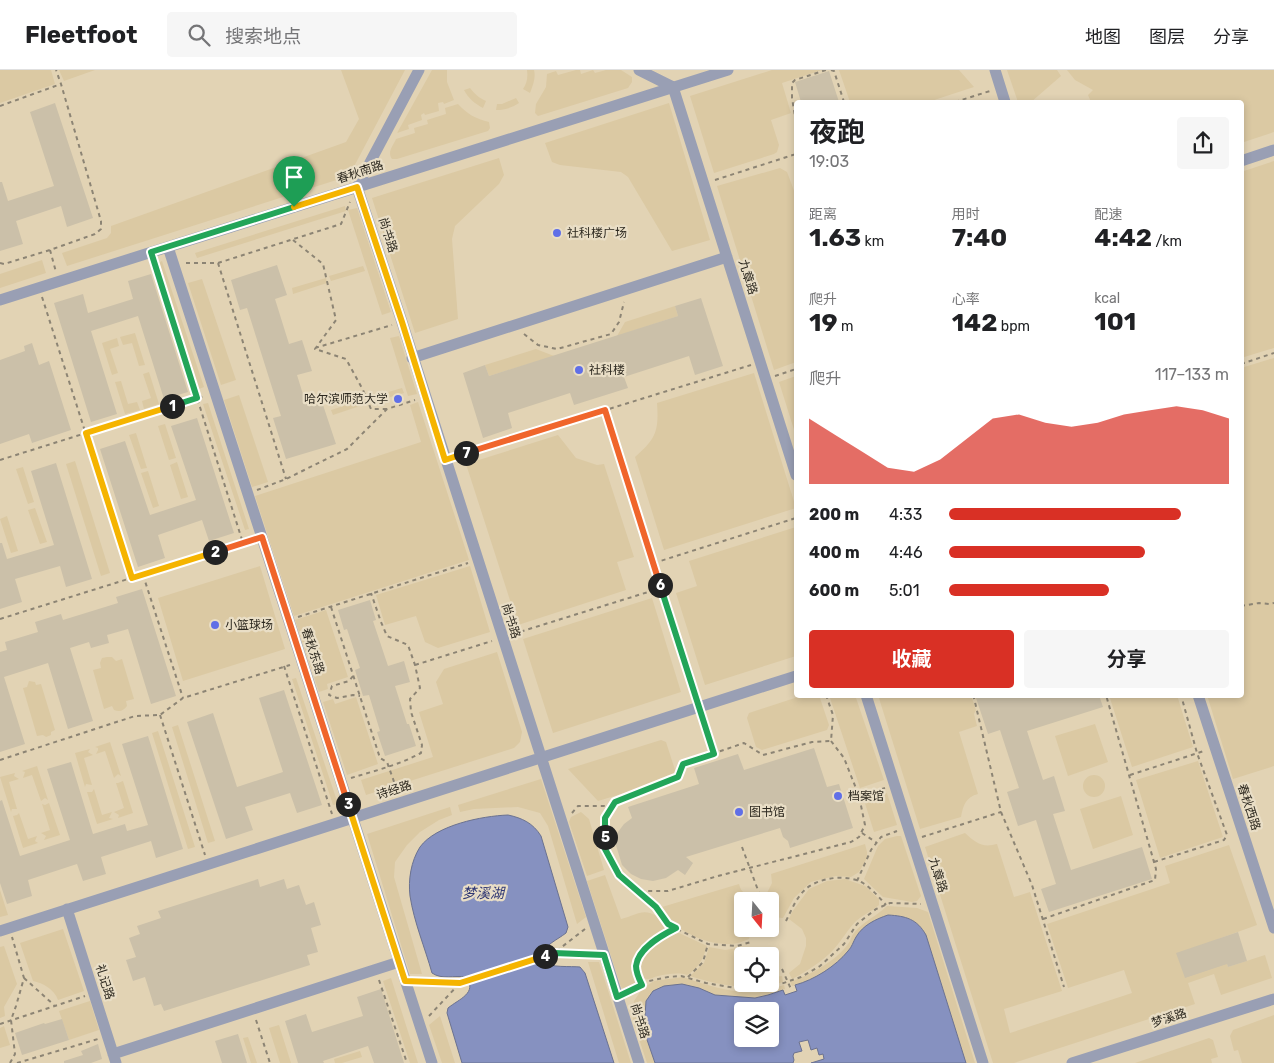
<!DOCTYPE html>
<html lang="zh">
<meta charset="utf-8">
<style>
:root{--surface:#fff;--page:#f6f6f6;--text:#202124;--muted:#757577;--line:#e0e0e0;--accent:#d93025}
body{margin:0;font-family:Rubik,"Noto Sans SC",sans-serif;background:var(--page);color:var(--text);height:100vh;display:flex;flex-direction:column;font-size:19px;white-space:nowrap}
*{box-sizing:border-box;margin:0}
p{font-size:16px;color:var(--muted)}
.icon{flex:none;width:28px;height:28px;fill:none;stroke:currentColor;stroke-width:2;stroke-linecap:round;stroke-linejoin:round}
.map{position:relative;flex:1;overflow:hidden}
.drawer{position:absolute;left:794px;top:30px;width:450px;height:598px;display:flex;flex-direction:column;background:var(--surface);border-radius:5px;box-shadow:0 2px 8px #0003}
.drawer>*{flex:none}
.needle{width:32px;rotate:162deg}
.tools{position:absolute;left:734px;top:822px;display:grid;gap:10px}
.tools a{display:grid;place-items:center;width:45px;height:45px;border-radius:5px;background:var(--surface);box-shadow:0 2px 8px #0003;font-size:25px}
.pin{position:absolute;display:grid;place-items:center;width:42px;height:42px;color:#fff;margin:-51px -21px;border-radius:50% 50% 50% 0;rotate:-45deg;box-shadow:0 0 5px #0007}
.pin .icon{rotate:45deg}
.km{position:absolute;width:25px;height:25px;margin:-12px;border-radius:50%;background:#222;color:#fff;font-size:14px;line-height:25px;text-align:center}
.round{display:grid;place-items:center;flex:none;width:52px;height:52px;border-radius:5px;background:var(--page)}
.headline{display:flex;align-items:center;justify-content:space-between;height:85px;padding:0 15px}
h1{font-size:28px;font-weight:700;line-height:38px}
.metrics{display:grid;grid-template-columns:repeat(3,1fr);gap:8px;height:85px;padding:5px 15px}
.metrics div{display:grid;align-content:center}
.metrics b{font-size:25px;font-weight:700}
.metrics small{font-size:14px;font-weight:400}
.metrics p{font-size:14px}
.chart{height:140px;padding:10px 15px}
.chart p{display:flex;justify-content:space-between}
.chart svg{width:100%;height:90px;margin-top:5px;fill:var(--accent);opacity:.7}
.action{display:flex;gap:10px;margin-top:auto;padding:10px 15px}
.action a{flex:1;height:58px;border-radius:5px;background:var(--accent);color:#fff;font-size:20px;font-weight:700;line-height:58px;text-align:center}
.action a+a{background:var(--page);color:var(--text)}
ul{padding:0 15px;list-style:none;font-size:16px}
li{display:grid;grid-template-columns:80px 60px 1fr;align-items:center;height:38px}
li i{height:12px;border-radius:6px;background:var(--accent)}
header{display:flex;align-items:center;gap:30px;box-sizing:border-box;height:70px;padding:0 25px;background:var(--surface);border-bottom:1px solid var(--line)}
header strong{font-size:24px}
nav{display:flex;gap:28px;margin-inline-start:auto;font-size:18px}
.search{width:350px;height:45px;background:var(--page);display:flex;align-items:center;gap:12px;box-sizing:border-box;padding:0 18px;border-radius:5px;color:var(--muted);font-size:19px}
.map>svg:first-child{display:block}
.built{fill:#e2d3b4;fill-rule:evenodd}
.green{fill:#dbc9a3}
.water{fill:#8691c0;stroke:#6b7290;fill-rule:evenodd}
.building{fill:#cbc0a9}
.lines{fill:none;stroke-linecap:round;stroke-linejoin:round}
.path{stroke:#8c8474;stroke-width:2;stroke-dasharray:4 4;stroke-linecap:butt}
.minor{stroke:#999fb4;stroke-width:11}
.split-1-casing{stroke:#fff;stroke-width:10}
.split-2-casing{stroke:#fff;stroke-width:10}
.split-3-casing{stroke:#fff;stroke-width:10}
.split-4-casing{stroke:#fff;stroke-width:10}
.split-5-casing{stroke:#fff;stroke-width:10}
.split-6-casing{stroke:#fff;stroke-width:10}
.split-7-casing{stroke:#fff;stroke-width:10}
.split-8-casing{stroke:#fff;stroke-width:10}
.split-1{stroke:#22a559;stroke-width:6}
.split-2{stroke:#f5b400;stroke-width:6}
.split-3{stroke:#f0652b;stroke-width:6}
.split-4{stroke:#f5b400;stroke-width:6}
.split-5{stroke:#22a559;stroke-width:6}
.split-6{stroke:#22a559;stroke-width:6}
.split-7{stroke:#f0652b;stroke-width:6}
.split-8{stroke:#f5b400;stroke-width:6}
.poi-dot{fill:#606fe7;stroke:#e9dec6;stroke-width:2}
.labels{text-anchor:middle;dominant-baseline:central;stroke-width:4.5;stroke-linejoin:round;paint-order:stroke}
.street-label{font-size:12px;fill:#2c281f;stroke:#e9dec6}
.poi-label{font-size:12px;fill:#2c281f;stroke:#e9dec6;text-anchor:start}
.water-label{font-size:14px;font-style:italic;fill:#303874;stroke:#e9dec6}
</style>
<header>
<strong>Fleetfoot</strong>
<div class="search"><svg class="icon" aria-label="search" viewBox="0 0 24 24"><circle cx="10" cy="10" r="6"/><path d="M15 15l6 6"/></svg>搜索地点</div>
<nav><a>地图</a><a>图层</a><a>分享</a></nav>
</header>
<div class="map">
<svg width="1274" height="993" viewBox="0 0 1274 993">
<rect width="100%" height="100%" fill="#e9dec6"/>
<path class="built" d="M0,0H1274V993H0ZM796,32H1241V625H796ZM742,831H770V859H742ZM742,886H770V914H742ZM742,941H770V969H742Z"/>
<path class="green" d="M0,0H51L55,14L0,33Z
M59,0H95L64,11Z
M341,0H405L349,106L67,196L62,183L107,168L111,163V156L346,72L359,49Z
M432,0H447V12L454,30L444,34L443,32L438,33L439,41L425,45L424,43L421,45L422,50L408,55L409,59L397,63Z
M527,0H534C536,8 533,15 530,23L523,19C527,13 528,8 527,0Z
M576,0H580L581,4L593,0L595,3L606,0H621L632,7V12L628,18L538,46L535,43L536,34L546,17L547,4L556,1L558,5Z
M772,0H822L782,13L791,43L771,50L779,75L777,82L774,84L714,103L690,26Z
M839,0H959L974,17L928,32H850Z
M1007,0H1057L1061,6L1031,32H1018Z
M1067,0H1274V62L1241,73V32H1091L1088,25L1093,20L1075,10Z
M470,18C475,24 479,28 486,31L483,38C474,33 469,29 464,20Z
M516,28L519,33C511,38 505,40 496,40L497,34H502Z
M669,33L710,170L672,181L628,107L621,102L560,95L552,92L545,73Z
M458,34C467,44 476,49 489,52L490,58L488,61L397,89H392C387,82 393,76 396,69L415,63L414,58L428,54L427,50L446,44L445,38Z
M499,88L504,105L499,114L455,156L452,169L458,249L415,263L372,128Z
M1274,91V278L1241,288V102Z
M780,98L787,102L796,126V292L774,300L717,116Z
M345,136L346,141L197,188L195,183Z
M357,138L391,242L382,245L348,140Z
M42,190L46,203L0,218V204Z
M162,191L204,317L199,319L158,193Z
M363,196L365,201L331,211L329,206Z
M326,208L327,213L293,224L292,218Z
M202,209L236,310L221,315L188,213Z
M675,236L678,246L617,266L625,252Z
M135,263L145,295L139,296L132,273L123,275L120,267Z
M399,266L417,324L408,326L390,268Z
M117,268L119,276L110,279L118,303L112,305L102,273Z
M536,279L554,286L489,306L485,295Z
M1274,288V696L1233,709L1207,625H1241V298Z
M149,302L159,334L144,339L142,331L151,328L143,304Z
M754,303L796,438L664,480L635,387C656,369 659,361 657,333Z
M796,306V366L779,312Z
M121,311L128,334L137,332L140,340L125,344L115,312Z
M402,318L404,323L370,333L368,328Z
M239,325L268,412L252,417L224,330Z
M365,329L366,334L333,345L331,340Z
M418,332L469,490L294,546L255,426L421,372L410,335Z
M208,333L249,459L245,460L203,334Z
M165,354L176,388L169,390L158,356Z
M136,363L147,398L141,399L129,365Z
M558,365L576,388L597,395L604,394L634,487L617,492L626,520L518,555L466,394Z
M75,391L110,503L101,506L66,394Z
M177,392L188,427L181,429L170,395Z
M23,397L34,432L28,434L16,399Z
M148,401L159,436L153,438L141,403Z
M35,438L47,472L40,474L28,440Z
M7,446L18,481L11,483L0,449Z
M796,457V586L705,615L676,523L697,516L689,491Z
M260,496L285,579L183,611L158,528Z
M470,496L490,562L438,578L425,572L416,546L385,555L376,525Z
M652,528L681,622L553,663L523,569Z
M326,540L348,607L327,614L328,619L319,622L295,550Z
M497,582L522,662L520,672L514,678L366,725L361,710L433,687L419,642L443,634L436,612L444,599Z
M107,587H112L116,591L122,589L134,629L126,631L127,636C123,641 120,642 114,640L112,636L104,639L93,600L101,598L100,593L102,588Z
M296,608L338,734L333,735L292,609Z
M29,611L35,612L36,615L41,614L55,660L51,662V665L46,667L43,665L37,666L23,618L27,617Z
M804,625H819L829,655L827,660L762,680L756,677L747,648L749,643Z
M829,625H855L884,710L860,718Z
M878,625H971L976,640L974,644L977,656L959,662L978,724C966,727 963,735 961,747L920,759Z
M1109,625H1177L1193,677L1132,697Z
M356,627L378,694L347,705L323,632L333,629L335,634Z
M1095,654L1108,692L1068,706L1055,666Z
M178,655L215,771L208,773L172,657Z
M158,661L195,777L188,779L152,663Z
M661,670L666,672L676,703L674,708L598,731L568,699Z
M110,672L121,706L118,704L114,708L105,681L96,684L98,680V678L95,677Z
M90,679L88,682L93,685L84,688L92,715L86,714L85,717L75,683Z
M1198,691L1223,767L1160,788L1136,710Z
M37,696L48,730L45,728L41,731L32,705L23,708L25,702L22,701Z
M15,703L14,706L19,709L9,712L17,739H12L11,742L0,707Z
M1083 716a11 11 0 1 1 22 0a11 11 0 1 1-22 0Z
M541,709L586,847L577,854L548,756L540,743L518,737L474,739L460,742L458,735Z
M123,711L133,743L118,748L119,745L114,742L124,738L116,713H118Z
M94,719L102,745L112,742L109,748L113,749L97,754L87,722H92Z
M887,723L897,755L874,762L864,730Z
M1121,726L1133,765L1093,779L1080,739Z
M49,733L60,765L44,770L46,766L41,763L50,760L42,734L45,735Z
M450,737L452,745L439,750L420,762L407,775L395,792L394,807L422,904H410L367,764Z
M581,742L589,749L604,800L587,806L569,752L571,747Z
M19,743L28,769L37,766L35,771L38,773L23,778L13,746L17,745Z
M965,763C976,773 982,778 997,774L1014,827L1030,822L1062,921L1004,939L1010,963L1132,923L1124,900L1068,918L1047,854L1170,813L1165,796L1229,775L1257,855L1218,869L1228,897L1265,885L1272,908L1221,925L1214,904L1188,913L1195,934L1014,993H993L925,777Z
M897,766H901L921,826L917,831L912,832L883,827L864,809L878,776L885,769Z
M865,774L867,782V788L859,802L851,807L836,806L818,810L811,812L794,828L783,848L772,847L770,839V831H768L766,825L772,813L771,804Z
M605,805L621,849C637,845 643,837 658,847C663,850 665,854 666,860C662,864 657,865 652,869C638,879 631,894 636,911C632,918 628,922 621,917L587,811Z
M845,809L865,816L879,829V835C872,841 863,845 856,851C848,859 842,870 834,879C823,891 807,901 792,909L789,903L800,894L806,876V868L802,859L789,849L792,842L809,819L827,811Z
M739,814C741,823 747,826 756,827L757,831H742V859H752L749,869C742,872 736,874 729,874C706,875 670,859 662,837Z
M0,820L8,845L0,847Z
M887,836L917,838L928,842L975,993H966L926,865H857C855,869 853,874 850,879C840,894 809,913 792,916L790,912C810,905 836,891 848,874C851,871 851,866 854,863C856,860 859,857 862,855C870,848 879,844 887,836Z
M63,859L84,921L58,930C54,919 43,913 33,911L20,873Z
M679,863L707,876C703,889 699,898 687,905C679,902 667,904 658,906C654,907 649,910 646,909C642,908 641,907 639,904C642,879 655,868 679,863Z
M4,876L17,914L4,937L5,946L0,948V877Z
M709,877L725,880L745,877L748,886H742V914H770V906L773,907L782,906L783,912C753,921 720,916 690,906L704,893Z
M588,892H599L631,993H619Z
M683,907C706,915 737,925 761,922C769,920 777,917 784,915L785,919L768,925L755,928L715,925L699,918L644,961L655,993H647L633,951L634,931L642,919L654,911Z
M391,908L418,993H410L383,911Z
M90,931L99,960L69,970L59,941Z
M1274,945V993H1242L1238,980L1234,981L1230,966L1233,960Z
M440,946L455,993H442L429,955Z
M279,955L291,993H280L269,958Z
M4,956L10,975L0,978V958Z
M248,967L257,993H251L243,968Z
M1209,968L1213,970L1218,987L1211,989L1212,993H1135Z
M360,981L362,987L342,993H335L334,989Z"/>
<path class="water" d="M508,745C522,748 533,753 541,766L568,857L566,863C557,870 546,874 541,885C541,886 543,891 544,892C550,898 571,896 580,897L585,903L614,993H462L447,943L448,938C459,929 478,923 466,907C454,905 442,910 432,903C425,878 414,852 410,826C408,810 411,791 420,777C436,755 482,746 508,745Z
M888,845C906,846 917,849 926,865L966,993H811L824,989L823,984L819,985L817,978L811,980L808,970L799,972L802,981L794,983L793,986L794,990L793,993H655L644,961L646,931L653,921L664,916L682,914L699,918L715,925L755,928L768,925L783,920L785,925L797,921L795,915C814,910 836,896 848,881C852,877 853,872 856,867C863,855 876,849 888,845ZM742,941H770V969H742Z"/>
<path class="building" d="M829,1L839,32H801L795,12Z
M55,33L93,148L67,157L61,136L16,151L23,174L0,181V112H2L8,131L54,116L30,42Z
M277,195L287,225L275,229L289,274L302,270L312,301L297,305L306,334L321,329L336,374L286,389L273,348L281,346L247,238L240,240L231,210Z
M151,204L188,322L164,329L138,246L91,261L117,344L91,352L54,233L83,224L88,243L133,229L128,211Z
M701,228L723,296L695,305L689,286L624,307L628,318L574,335L570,323L508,343L512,358L483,368L463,303L485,295L489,306L678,246L675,236Z
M32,273L39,295L49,291L71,360L32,373L29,364L0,374V290L25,281L24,276Z
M197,348L234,463L209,471L202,450L158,465L165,488L138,497L100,379L125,371L150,445L196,430L171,356Z
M56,393L92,509L66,517L60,496L15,509L22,532L0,539V473H2L7,489L54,475L31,401Z
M142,519L176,626L151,634L128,559L107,565L109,573L91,578L89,572L70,578L93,651L68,659L48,593L4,607L25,674L0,682V582L7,580L5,572L38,562L35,552L61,544L63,550L118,533L116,527Z
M370,530L376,550L373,551L388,596L404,591L410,612L395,616L407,654H409L416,676L385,686L377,662L380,661L369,625L363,626L355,600L360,598L347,559L344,560L338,540Z
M284,620L322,735L297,743L290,723L245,737L253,760L226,769L187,652L213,643L237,717L283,702L259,628Z
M975,625H1099L1103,637L1027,661L1043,710L1054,706L1065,741L1053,744L1071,800L1142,777L1152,809L1049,842L1041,819L1056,814L1036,750L1018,756L1007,722L1019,718L1000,660L988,664Z
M148,666L183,779L156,788L151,771L101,787L106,804L83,811L77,794L28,810L32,826L7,834L0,813V731L2,730L20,786L70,770L47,699L71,692L93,764L125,754L127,761L148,755L122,674Z
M814,678L827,717L839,714L853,758L790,778L788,771L783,767L780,758L686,787L693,793L685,805L678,800L666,808L653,811L641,809L631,804L622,795L615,772L618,762L624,754L632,748L628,737L699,714L694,698L738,684L744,700Z
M258,809L260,817L284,809L287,819L299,815L306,835L314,832L321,855L311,858L318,882L307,885L310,895L164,941L161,934L154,936L145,907L133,911L126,890L136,887L129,868L140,864L137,856L161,848L158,841Z
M1238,862L1247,891L1228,897L1227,894L1185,908L1176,883Z
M381,919L404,993H374L368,976L323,991L324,993H298L285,951L306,944L312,962L363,946L357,927Z
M62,949L69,970L22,985L15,963L44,953L45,954Z
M238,964L247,993H222L215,971Z
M98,974L102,989L91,993H64V991L83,985L81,981Z"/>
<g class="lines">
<path class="path" d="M831,0L834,1L844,32
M955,32L990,21
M1067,32V30
M0,36L61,14
M796,52L792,28V13L795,10L826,0
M715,110L796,84
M293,170L323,194L336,250L315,279L346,289L363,320L371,339H387
M50,180L56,202
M154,192L243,473
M0,193L4,194L50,180L95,164L101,159V151L61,14L56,0
M186,193H218L341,154L350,132
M218,193L286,409
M42,227L132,508
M524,264L538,275L557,279L611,264L619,252L624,232
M315,278L392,255
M1241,294L1274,283
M775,306L796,299
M605,340L695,626
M457,386L751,295
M0,390L204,326
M257,420L286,409L347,379L387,339L415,330
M654,493L796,448
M143,505L183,628
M1241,536L1259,533L1269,534L1274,533
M331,537L380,688L387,692L398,723
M298,547L468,493
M0,549L253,470
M513,564L661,518
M415,595L492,571
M284,596L332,744
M353,606L349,611L332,616L329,625L337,628L353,625L360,626
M826,625L833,645L831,671
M974,625V628L1001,742L1032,815L1064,917
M160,645L205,785
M702,647L714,683
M831,671L844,688L859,726L865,755L859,767L851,772L718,806L668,821H637L619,805L605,779V748L615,732L679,707L683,694L744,673L763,685L812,672Z
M0,690L135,646L160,645L183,628L290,595
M1130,705L1204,681
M351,708C374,701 399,695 421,683L422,675L411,642L410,629L420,618L415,595L408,575L387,566L381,552L371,523
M859,726L885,718
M572,743L578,736H604L611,737
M862,763L877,773
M922,767L1001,742
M742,777L762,831
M1154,792L1224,770L1227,765L1197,683L1181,625
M857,811L871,780L881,767L897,761
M637,821L656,837L668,853L679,860L708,874L737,876L751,872
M1043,849L1155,810L1156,799L1106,625
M786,851C792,839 797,826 807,818C821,807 848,804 863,813C872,819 879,827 886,835
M554,883L592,884
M782,899L791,919
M688,907L703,892L708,874
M24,908L54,935
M379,910L407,993
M418,911L460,913L554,883L585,859
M642,915C639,909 636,903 636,896C638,878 662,865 676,859
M628,922L649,911L668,907L681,906L706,913L747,920L769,918L801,907L820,896L844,874L857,854L876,839L890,833L921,834
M429,946L460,913
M256,950L270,993
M0,954L85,926
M10,993L15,984L11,950L16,936L24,908L12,867
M17,993L98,969"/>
<path class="minor" d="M419,0L357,117L402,252L639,993
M639,0L673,17L796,405
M995,0L1005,32
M1241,91L1274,80
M168,177L432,993
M0,230L728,0
M412,288L727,187
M866,625L983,993
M1198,625L1274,858
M67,839L116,993
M0,861L796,606
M113,984L399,892
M1072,993L1274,929"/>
</g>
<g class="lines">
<g class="split-1-casing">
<path id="split-1" d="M172,336L197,328L151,182L294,137"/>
</g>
<g class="split-2-casing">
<path id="split-2" d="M172,336L86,363L132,508L215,482"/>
</g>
<g class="split-3-casing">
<path id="split-3" d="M215,482L262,467L348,734"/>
</g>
<g class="split-4-casing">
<path id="split-4" d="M348,734L405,911L460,913L545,886"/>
</g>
<g class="split-5-casing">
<path id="split-5" d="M545,886L554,883L604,885L617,927L642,915C639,909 636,903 636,896C638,878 662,865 676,858L668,854L656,837L619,805L605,779V767"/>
</g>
<g class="split-6-casing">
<path id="split-6" d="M605,767V748L615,732L678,707L683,694L714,684L660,515"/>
</g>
<g class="split-7-casing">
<path id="split-7" d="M466,383L605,340L660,515"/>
</g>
<g class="split-8-casing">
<path id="split-8" d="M294,137L357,117L402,252L445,390L466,383"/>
</g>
<use href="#split-1" class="split-1"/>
<use href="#split-2" class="split-2"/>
<use href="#split-3" class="split-3"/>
<use href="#split-4" class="split-4"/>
<use href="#split-5" class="split-5"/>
<use href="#split-6" class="split-6"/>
<use href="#split-7" class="split-7"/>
<use href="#split-8" class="split-8"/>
</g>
<g class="poi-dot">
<circle cx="557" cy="163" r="5"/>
<circle cx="579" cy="300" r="5"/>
<circle cx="398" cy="329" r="5"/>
<circle cx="215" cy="555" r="5"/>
<circle cx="838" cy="726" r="5"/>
<circle cx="739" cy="742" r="5"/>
</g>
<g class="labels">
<g class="street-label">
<text transform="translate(360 102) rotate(-18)">春秋南路</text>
<text transform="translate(388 165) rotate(72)">尚书路</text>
<text transform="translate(748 207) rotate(72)">九章路</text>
<text transform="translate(511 551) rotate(72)">尚书路</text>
<text transform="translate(313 581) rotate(72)">春秋东路</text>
<text transform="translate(394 720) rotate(-18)">诗经路</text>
<text transform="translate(1249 737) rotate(72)">春秋西路</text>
<text transform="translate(938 805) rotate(72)">九章路</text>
<text transform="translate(105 912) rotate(72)">礼记路</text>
<text transform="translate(1169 948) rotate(-18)">梦溪路</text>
<text transform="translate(640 951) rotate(72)">尚书路</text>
</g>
<g class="poi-label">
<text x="567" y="163">社科楼广场</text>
<text x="589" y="300">社科楼</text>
<text x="388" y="329" text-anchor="end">哈尔滨师范大学</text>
<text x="225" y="555">小篮球场</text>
<text x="848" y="726">档案馆</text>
<text x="749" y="742">图书馆</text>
</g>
<g class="water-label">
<text x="483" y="823">梦溪湖</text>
</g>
</g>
</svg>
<div class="tools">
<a><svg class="needle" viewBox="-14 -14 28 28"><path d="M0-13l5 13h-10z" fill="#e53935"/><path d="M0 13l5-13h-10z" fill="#757577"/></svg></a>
<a><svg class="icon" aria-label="locate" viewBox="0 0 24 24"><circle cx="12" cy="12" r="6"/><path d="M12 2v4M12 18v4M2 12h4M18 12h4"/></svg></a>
<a><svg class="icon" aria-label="layers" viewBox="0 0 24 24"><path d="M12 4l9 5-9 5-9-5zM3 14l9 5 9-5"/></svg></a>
</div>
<div class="pin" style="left:294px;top:137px;background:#1e9e55"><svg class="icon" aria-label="arrive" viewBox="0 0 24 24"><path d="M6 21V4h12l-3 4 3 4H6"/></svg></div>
<b class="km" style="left:172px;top:336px">1</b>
<b class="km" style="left:215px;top:482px">2</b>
<b class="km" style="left:348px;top:734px">3</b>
<b class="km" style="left:545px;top:886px">4</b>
<b class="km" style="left:605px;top:767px">5</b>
<b class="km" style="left:660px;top:515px">6</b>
<b class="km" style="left:466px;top:383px">7</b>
<section class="drawer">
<div class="headline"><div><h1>夜跑</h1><p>19:03</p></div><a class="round"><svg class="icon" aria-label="share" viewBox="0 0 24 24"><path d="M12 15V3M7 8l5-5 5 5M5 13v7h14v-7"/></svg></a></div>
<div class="metrics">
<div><p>距离</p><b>1.63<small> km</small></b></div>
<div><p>用时</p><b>7:40</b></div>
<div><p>配速</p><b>4:42<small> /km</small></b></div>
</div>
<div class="metrics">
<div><p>爬升</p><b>19<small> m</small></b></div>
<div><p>心率</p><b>142<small> bpm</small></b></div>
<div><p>kcal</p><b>101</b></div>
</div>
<div class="chart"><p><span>爬升</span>117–133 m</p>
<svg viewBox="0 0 160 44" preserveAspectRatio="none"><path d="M0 44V12L10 20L20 28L30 36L40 38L50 32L60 22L70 12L80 10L90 14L100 16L110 14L120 10L130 8L140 6L150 8L160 12V44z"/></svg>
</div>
<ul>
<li><b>200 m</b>4:33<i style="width:83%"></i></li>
<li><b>400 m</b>4:46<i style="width:70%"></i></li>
<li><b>600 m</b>5:01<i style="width:57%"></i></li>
</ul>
<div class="action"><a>收藏</a><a>分享</a></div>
</section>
</div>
